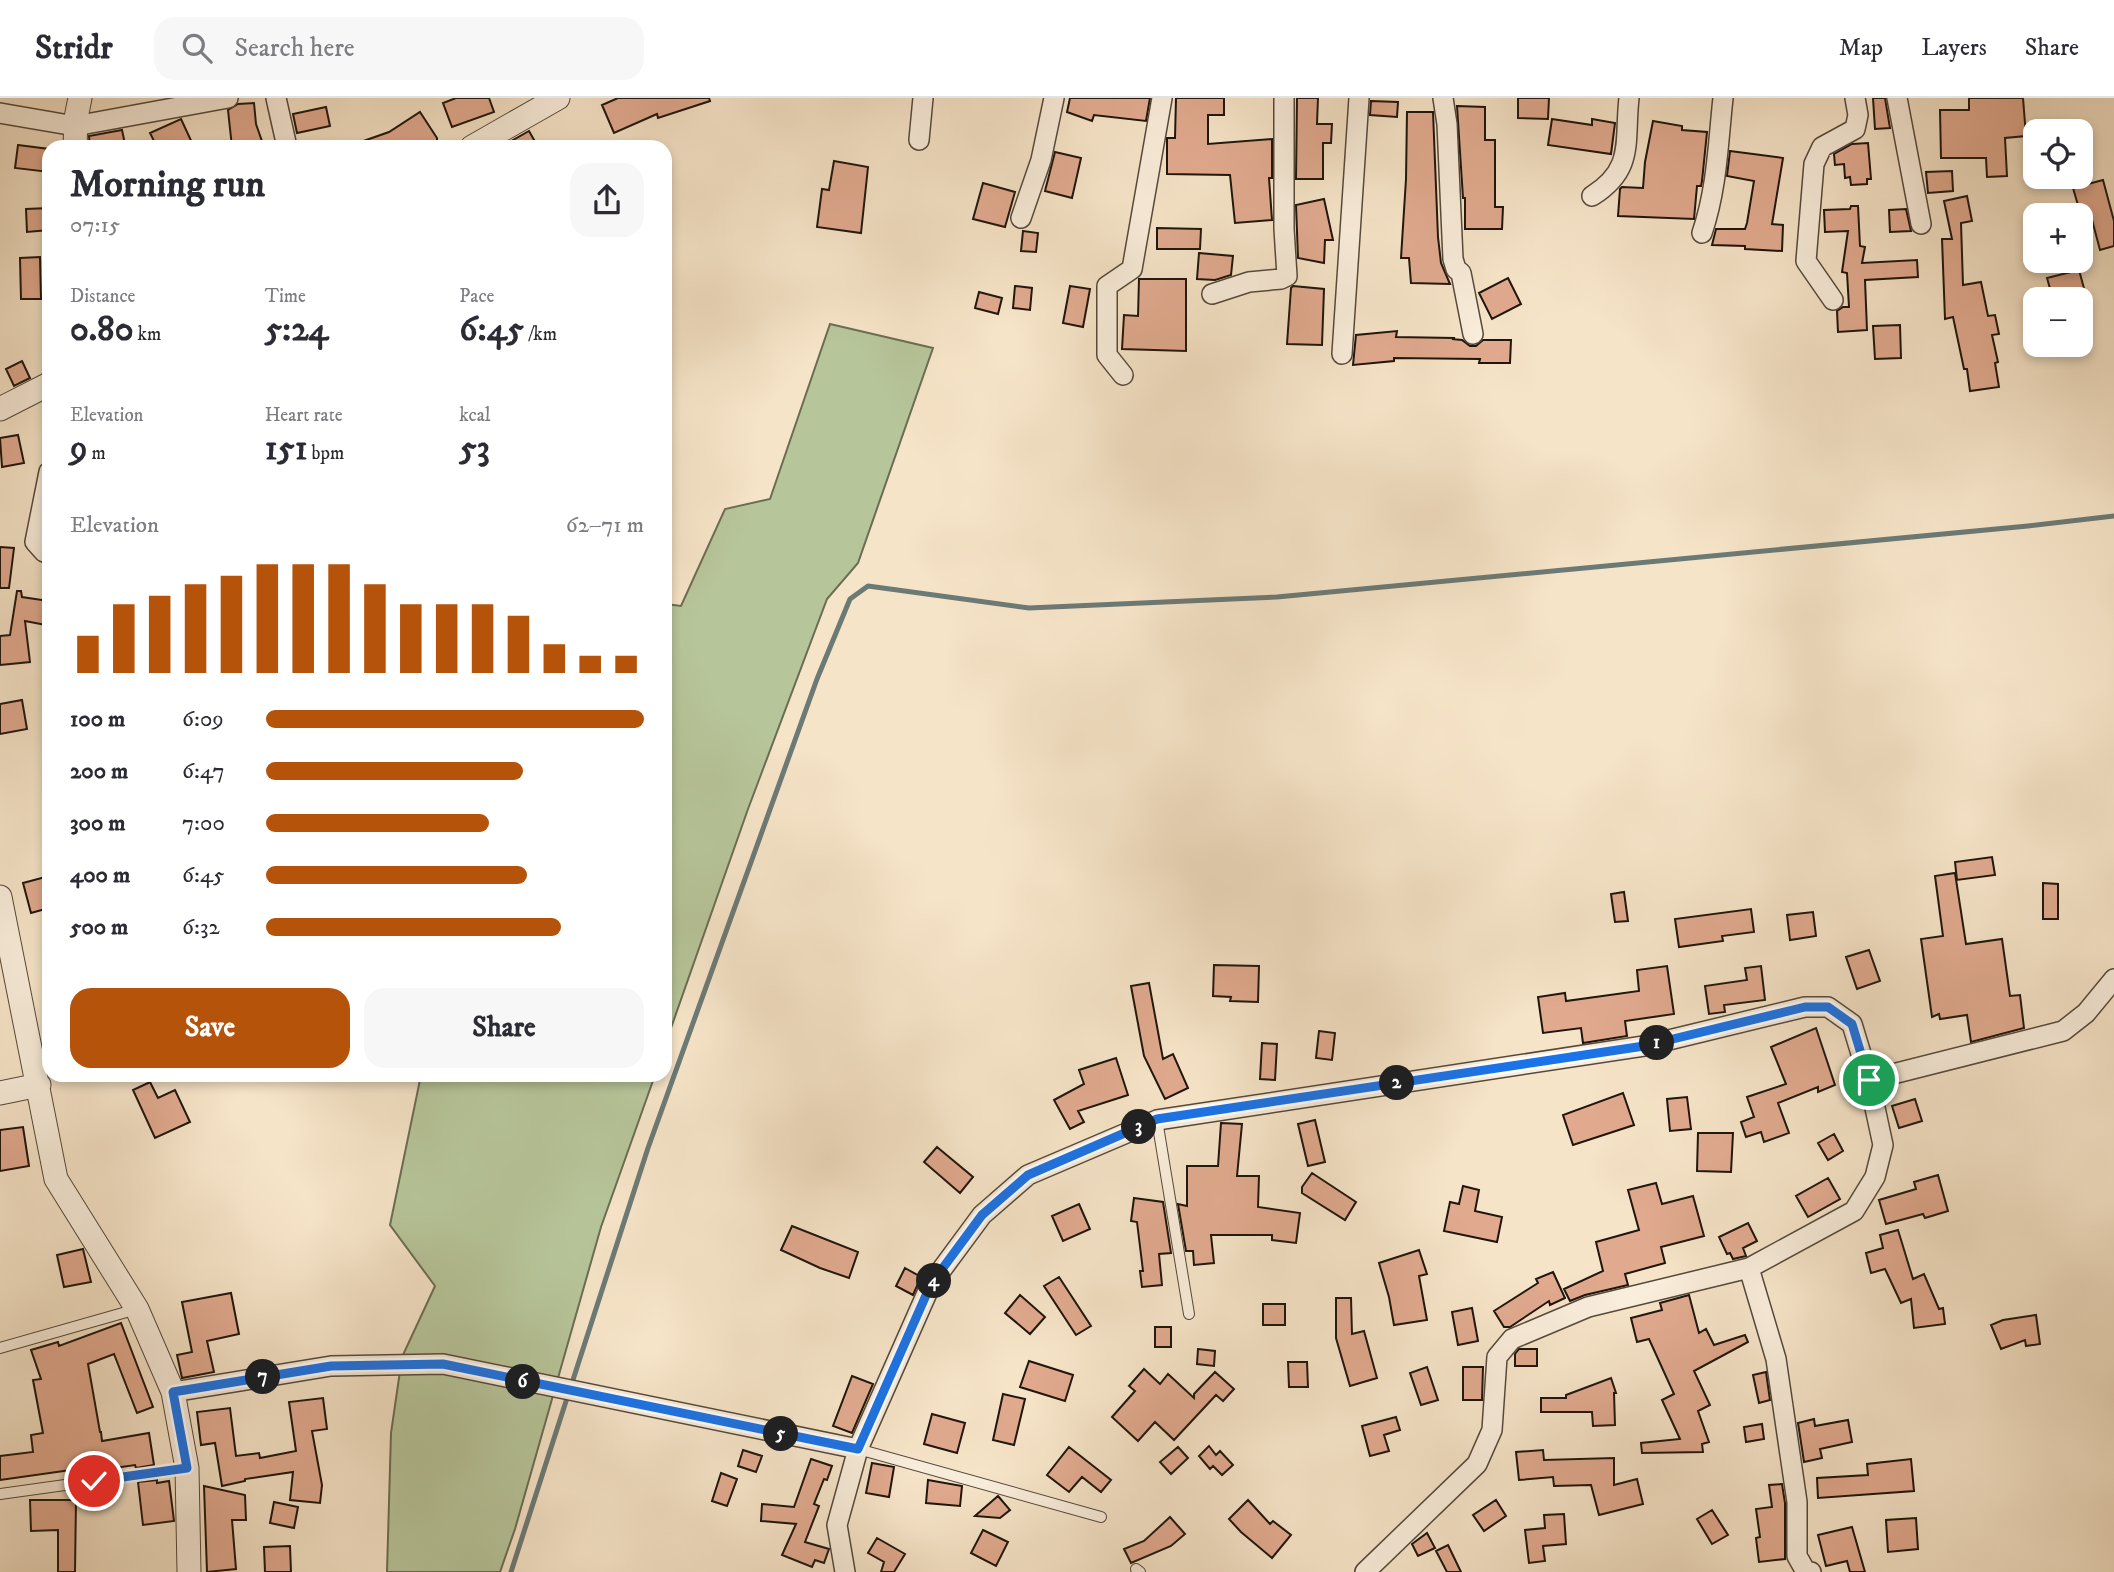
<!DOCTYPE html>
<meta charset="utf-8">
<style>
:root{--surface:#fff;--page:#f7f7f7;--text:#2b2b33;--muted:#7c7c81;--line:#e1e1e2;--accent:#b45309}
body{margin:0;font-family:"IM FELL DW Pica",serif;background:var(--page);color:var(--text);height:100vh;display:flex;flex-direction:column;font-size:26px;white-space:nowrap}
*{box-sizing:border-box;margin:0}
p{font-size:23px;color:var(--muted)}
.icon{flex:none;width:38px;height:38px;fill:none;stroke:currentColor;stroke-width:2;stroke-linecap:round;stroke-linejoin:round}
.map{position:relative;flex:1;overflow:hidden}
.drawer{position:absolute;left:42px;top:42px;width:630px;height:942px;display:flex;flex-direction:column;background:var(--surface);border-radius:21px;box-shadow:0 4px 10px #0003}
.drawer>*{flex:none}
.tools{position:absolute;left:2023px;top:21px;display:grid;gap:14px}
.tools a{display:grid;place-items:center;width:70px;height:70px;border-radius:14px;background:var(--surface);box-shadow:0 4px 10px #0003;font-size:35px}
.pin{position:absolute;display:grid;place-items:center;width:60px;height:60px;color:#fff;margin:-30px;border:4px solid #fff;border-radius:50%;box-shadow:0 2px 7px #0007}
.km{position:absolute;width:35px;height:35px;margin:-18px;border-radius:50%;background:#222;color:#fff;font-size:19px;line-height:35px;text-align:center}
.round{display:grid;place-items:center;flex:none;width:74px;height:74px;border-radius:21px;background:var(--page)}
.head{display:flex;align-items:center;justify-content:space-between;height:119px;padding:0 28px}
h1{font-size:38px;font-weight:700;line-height:52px}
.figures{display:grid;grid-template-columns:repeat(3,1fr);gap:10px;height:119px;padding:7px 28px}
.figures div{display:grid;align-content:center}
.figures b{font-size:35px;font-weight:700}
.figures small{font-size:19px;font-weight:400}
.figures p{font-size:19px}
.chart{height:196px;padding:14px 28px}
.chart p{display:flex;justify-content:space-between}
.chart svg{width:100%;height:126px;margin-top:7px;stroke:var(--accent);stroke-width:6}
.button{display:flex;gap:14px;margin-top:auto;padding:14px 28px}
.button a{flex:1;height:80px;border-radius:21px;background:var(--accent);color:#fff;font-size:28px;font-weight:700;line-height:80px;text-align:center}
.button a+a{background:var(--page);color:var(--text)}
ul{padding:0 28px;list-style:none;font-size:23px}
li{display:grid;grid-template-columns:112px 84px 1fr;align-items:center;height:52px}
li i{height:18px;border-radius:9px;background:var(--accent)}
header{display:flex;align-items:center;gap:42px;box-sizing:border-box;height:98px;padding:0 35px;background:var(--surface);border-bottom:2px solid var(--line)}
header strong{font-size:33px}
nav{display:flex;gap:38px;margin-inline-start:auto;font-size:24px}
.search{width:490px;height:63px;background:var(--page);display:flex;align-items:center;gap:18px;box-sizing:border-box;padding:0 24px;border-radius:21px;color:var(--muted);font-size:26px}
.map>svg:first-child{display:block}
.green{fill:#b7c59a;stroke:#6b6d53;stroke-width:2}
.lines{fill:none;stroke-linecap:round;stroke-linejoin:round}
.stream{stroke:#6c7a76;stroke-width:5}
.building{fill:#e1aa8f;stroke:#1f150c;stroke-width:2}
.service-casing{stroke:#55493b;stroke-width:12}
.minor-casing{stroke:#55493b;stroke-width:22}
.tertiary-casing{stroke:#55493b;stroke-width:25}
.service{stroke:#f9eddb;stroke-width:10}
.minor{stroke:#f9eddb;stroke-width:19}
.tertiary{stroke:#f9eddb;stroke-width:23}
.route-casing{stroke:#fff;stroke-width:14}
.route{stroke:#1a73e8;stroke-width:9}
</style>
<header>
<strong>Stridr</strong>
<div class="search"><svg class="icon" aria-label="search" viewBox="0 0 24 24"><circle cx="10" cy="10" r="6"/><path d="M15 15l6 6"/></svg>Search here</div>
<nav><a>Map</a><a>Layers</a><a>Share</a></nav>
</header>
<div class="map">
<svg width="2114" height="1474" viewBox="0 0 2114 1474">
<rect width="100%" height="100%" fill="#f6e4c8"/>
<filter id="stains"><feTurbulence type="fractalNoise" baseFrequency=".00286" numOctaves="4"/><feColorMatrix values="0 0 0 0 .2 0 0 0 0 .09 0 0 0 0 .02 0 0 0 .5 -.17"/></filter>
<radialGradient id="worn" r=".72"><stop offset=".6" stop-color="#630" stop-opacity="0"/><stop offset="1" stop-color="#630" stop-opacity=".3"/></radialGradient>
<path class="green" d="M830,226L933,250L858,465L827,501L748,711L665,947V506L681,508L725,411L770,401Z
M421,977H655L601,1129L515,1431L500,1474H387L391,1335L402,1259L435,1188L390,1127Z"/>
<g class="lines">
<path class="stream" d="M571,1288L648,1050L817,581L850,501L868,488L1029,510L1277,499L2028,428L2114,418
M511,1474L568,1297"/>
</g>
<path class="building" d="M456,0H489L494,14L452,29L443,5Z
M618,0H709L710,3L658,20L657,16L614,35L602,7Z
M1070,0H1150L1146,23L1094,17L1092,23L1067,14Z
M1176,0H1224V17H1208V46L1272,41V80H1269L1272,122L1235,125L1230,77L1167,76V40H1175Z
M1297,0H1318L1317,26H1332L1331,45H1323V81H1296Z
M1518,0H1549L1548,21L1518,20Z
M1873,0H1885L1890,30L1875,31Z
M1969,0H2023L2026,38L2005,40L2007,78L1987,79L1986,60H1941L1940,12H1969Z
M1371,3L1398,4L1397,19L1370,17Z
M254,5L256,26L264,49H232L228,12L238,6Z
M1457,8L1485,9V42H1495V109H1503L1502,131H1465V100H1463Z
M326,9L330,28L297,35L293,16Z
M420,14L437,40V46L432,49H352V47L389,34Z
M1407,14H1433L1438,139L1441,165L1450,186L1411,185L1409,160H1401L1406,81Z
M181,21L194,49H157L150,35Z
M1552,21L1592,27V21L1615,25L1611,56L1548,47Z
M1653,23L1682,28V32L1707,34L1702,83L1701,88H1697L1694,121L1618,118L1620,91L1622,89L1643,90L1645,64Z
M122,32L125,46L109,49H90L89,38Z
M529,33L538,49H510L508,45Z
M1868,45L1871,81H1867V86L1851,87L1850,79L1845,80L1844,66L1835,67L1834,56L1852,46Z
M18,47L49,51V74L15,70Z
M1730,53L1783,60L1772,126L1783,127L1782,153L1745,151V148L1712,147L1716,131H1745L1747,125L1754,83L1727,78Z
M1055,54L1081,60L1072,100L1045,93Z
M834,63L868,69L861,135L817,129L822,91L829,92Z
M1952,73L1953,93L1928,95L1926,74Z
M2103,82L2114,123V148L2100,152L2091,118L2082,121L2073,90Z
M983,85L1015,94L1005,129L973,121Z
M1967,98L1972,123L1961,125L1963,187L1981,184L1988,218L1995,217L1999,236L1992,237L1998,264L1995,265L1999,289L1970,293L1967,271H1964L1953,219L1945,221L1942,141H1952L1944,103Z
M1324,101L1333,142H1325L1324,165L1298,160L1296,107Z
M1851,108H1858L1860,148L1865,149L1862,165L1917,162L1918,179L1865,182L1867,232L1838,234L1837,213L1843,209H1849L1847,175L1842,174L1848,133L1825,134L1824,112L1850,111Z
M49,110V132L27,134L26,111Z
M1906,111L1911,133L1890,134L1889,112Z
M1157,130L1201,131L1200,151H1157Z
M1023,133L1038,135L1036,154L1021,153Z
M1199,155L1233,158L1231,177L1215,182L1197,181Z
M40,159L41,201H21L20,160Z
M2079,172L2085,194L2053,201L2047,180Z
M1508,180L1521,206L1492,221L1479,195Z
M1139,181H1186V253L1122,251L1124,217L1138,218Z
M1015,188L1032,190L1030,212L1013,210Z
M1070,188L1090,191L1083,229L1063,225Z
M1293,188L1324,191L1322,247L1287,246L1291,190Z
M979,194L1002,200L998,216L975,210Z
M1900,227L1901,260L1875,261L1873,228Z
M1397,233L1396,239L1455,240L1452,241L1462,242L1470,248H1476L1483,242H1511L1510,265H1479L1480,261L1394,260V263L1353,267L1356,237Z
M22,263L30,280L14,288L6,271Z
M18,337L24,365L2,369L0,340Z
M0,449L14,450L9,490H0Z
M17,493H21L22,499L49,503L46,527L25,523L30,564L0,567V538L10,537Z
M22,602L27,631L0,636V606Z
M1992,759L1995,777L1957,782L1955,764Z
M1955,775L1966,846L2002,841L2010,898L2020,897L2024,930L1971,944L1967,917L1940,921L1939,916L1932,919L1921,841L1943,838L1935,778Z
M49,778V810L31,815L23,785Z
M2043,785L2058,786V821H2043Z
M1624,794L1628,823L1615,824L1611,796Z
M1751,811L1754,834L1722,838L1723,843L1679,849L1675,821Z
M1813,814L1816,838L1790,842L1787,817Z
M1869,852L1880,883L1857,891L1846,859Z
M1214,867L1259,868L1258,904L1230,903L1231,899L1213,898Z
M1667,868L1674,916L1625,923L1627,938L1583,945L1581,930L1543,935L1538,899L1565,895L1566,903L1639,893L1637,872Z
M1761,868L1765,902L1724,907L1725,914L1709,916L1705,888L1747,882L1745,870Z
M1149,885L1163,961L1173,956L1188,990L1165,1001L1144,958L1131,888Z
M1816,930L1835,987L1818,994V989L1778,1005L1789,1035L1764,1044L1761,1034L1746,1039L1741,1024L1754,1019L1747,999L1786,986L1771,949Z
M1319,933L1335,935L1332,962L1316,960Z
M1262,945L1277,946L1275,982L1260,981Z
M1116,960L1128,997L1078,1013L1084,1024L1070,1031L1054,1002L1084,986L1079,972Z
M150,984L158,1000L175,992L190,1024L155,1040L133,992Z
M1623,995L1634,1027L1573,1047L1563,1017Z
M1687,999L1691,1031L1670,1033L1667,1001Z
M1915,1001L1922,1023L1899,1030L1892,1008Z
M1315,1022L1325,1064L1308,1068L1298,1026Z
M1221,1025L1242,1026L1237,1078H1259L1258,1109L1300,1115L1296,1145L1272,1142V1137H1211L1214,1165L1194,1167L1193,1153H1186L1178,1106L1187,1108V1068H1218Z
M23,1029L29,1068L0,1073V1032Z
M1698,1035H1733L1731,1074L1697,1073Z
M1834,1036L1843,1053L1828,1062L1818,1045Z
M937,1049L973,1079L960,1095L924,1064Z
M1312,1075L1356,1104L1345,1122L1302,1095V1089Z
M1938,1077L1948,1113L1925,1120L1923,1116L1886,1126L1879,1102L1916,1091L1914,1084Z
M1828,1080L1840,1101L1808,1119L1796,1098Z
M1656,1085L1662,1106L1693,1098L1704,1138L1661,1149L1665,1165L1625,1176L1628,1187L1585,1197L1570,1203L1564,1191L1603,1173L1596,1144L1639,1132L1628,1092Z
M1463,1088L1479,1092L1475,1113L1502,1119L1497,1144L1444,1133L1450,1104L1459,1106Z
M1134,1100L1163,1104L1171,1155L1159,1156L1162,1187L1142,1189L1140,1173H1143L1137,1124L1131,1123Z
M1079,1106L1090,1131L1063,1143L1052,1118Z
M1748,1125L1757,1143L1743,1150L1746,1158L1733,1161L1730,1155L1727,1156L1719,1139Z
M792,1128L858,1154L849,1180L820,1170L781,1152Z
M1898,1132L1913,1181L1924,1176L1939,1211L1943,1210L1945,1226L1914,1230L1911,1201L1901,1205L1885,1171L1871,1175L1866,1155L1883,1150L1880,1137Z
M83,1151L91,1184L64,1189L57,1157Z
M1419,1152L1427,1176L1419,1178L1427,1222L1394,1227L1389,1199L1379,1165Z
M905,1170L921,1179L913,1197L896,1188Z
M1553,1174L1565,1200L1550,1207L1549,1203L1510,1229H1504L1494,1213L1538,1185L1536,1181Z
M1059,1179L1091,1228L1076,1237L1044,1188Z
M231,1195L239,1236L207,1243L214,1274L182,1280L177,1257L192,1254L182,1204Z
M1020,1197L1045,1219L1030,1236L1005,1215Z
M1689,1197L1699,1235L1706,1231L1714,1247L1745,1237L1748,1244L1694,1273L1710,1307L1698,1313L1709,1344L1702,1346L1703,1354L1642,1355L1641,1345L1680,1341L1662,1302L1674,1296L1649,1241L1637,1244L1631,1220L1662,1212L1660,1205Z
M1336,1200H1351L1352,1236L1364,1233L1377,1280L1350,1288L1336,1240Z
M1263,1206H1285V1227H1263Z
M1472,1210L1478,1243L1458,1247L1452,1214Z
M2036,1217L2040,1246L2026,1248L2025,1242L2001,1251L1991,1227L2003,1222Z
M121,1225L153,1309L137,1315L114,1256L88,1266L100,1334H101L102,1343L149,1335L154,1367L136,1370L135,1367L107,1371H78L0,1382V1358L33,1354L31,1337L43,1335L33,1282L41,1281L31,1252L58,1244L59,1248Z
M1155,1229H1171V1249H1155Z
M1198,1251L1215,1253L1214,1268L1197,1266Z
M1519,1251H1537V1268H1515V1256Z
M1029,1263L1073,1277L1065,1303L1020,1289Z
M1288,1264H1307L1308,1289H1289Z
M1427,1269L1438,1302L1421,1307L1410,1275Z
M1463,1269H1483L1482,1302H1463Z
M1144,1271L1160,1286L1168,1276L1194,1300V1296L1215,1274L1234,1291L1223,1303L1216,1297L1174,1342L1155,1324L1138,1343L1112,1319L1135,1293L1129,1288Z
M1766,1274L1770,1302L1759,1305L1753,1277Z
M852,1278L873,1286L852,1335L833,1328Z
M1611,1280L1616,1295H1614L1615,1327L1593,1328L1592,1314H1541V1300H1566V1297Z
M1003,1296L1025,1301L1014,1347L993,1342Z
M323,1300L327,1331L312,1333L322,1387L320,1405L290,1402L293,1374L245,1381V1383L222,1388L215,1345L201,1347L197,1314L230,1310L236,1358L259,1355L260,1360L296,1353L289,1304Z
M932,1316L965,1325L957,1355L924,1346Z
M1396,1319L1400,1332L1384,1337L1389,1353L1370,1358L1362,1328Z
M1814,1321L1815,1328L1848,1322L1852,1344L1820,1351L1822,1360L1804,1364L1798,1325Z
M1762,1326L1764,1341L1746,1344L1744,1329Z
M1209,1348L1216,1357L1220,1353L1233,1367L1222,1377L1213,1368L1210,1371L1199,1358Z
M1069,1349L1111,1382L1101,1394L1082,1379L1069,1394L1047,1377Z
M1178,1349L1188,1360L1171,1376L1160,1364Z
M743,1352L762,1358L756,1374L738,1368Z
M1543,1352L1544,1362L1614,1360V1387L1637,1381L1643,1406L1599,1417L1591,1387L1554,1388L1553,1379L1519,1382L1516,1354Z
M811,1361L832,1368L827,1382L824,1381L814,1406L819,1408L805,1444L829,1451L824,1465L815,1462L812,1469L782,1457L796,1426L761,1423L762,1406L794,1409Z
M1911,1361L1914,1393L1818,1400L1817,1380L1868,1377L1867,1366Z
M872,1365L894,1369L889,1399L866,1395Z
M721,1375L737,1381L727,1408L712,1403Z
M157,1382V1385L169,1383L174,1423L143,1427L138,1384Z
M928,1382L962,1388L960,1408L926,1405Z
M1782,1386L1785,1405V1461L1759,1464L1756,1440L1760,1439L1756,1411L1772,1409L1769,1387Z
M204,1388L245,1397L246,1422H232L236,1471L207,1474Z
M998,1398L1010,1412L1000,1420L975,1418Z
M30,1402H76L75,1474H58V1432L31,1433Z
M1248,1402L1270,1426L1273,1423L1291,1437L1272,1460L1241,1434L1229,1421Z
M1496,1402L1506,1418L1484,1433L1473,1417Z
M274,1404L298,1409L294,1430L270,1425Z
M1712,1412L1728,1437L1712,1446L1697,1421Z
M1564,1416L1566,1446L1543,1448L1545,1463L1529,1465L1525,1432L1545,1430L1544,1417Z
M1170,1419L1185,1436L1171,1448L1131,1465L1124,1451L1144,1443Z
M1916,1420L1918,1451L1888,1454L1886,1422Z
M1852,1429L1865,1474H1850L1847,1463L1826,1468L1818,1437Z
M983,1432L1008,1444L996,1468L971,1455Z
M1427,1435L1435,1450L1418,1458L1412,1446Z
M877,1440L905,1456L894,1474H881L884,1464L868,1455Z
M1448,1447L1461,1474H1447L1436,1453Z
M290,1448L291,1474H265L264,1449Z"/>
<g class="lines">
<g class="service-casing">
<path id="service" d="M1157,1022L1189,1216
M0,1250L137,1211
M858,1351L1101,1419
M0,1396L187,1370
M1136,1471L1140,1474"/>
</g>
<g class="minor-casing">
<path id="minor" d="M276,0L287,49
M1443,0L1447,26L1453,161L1456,171L1461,175L1473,236
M1897,0L1921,126
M0,15L75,28L228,0
M919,42L923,0
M1592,98C1635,71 1624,44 1629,0
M1021,120L1041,62L1054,0
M1702,135C1717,91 1718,46 1723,0
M1212,196L1249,184L1281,181L1287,178L1284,131V0
M1833,202L1806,163L1814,66L1822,49L1855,31L1858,17L1855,0
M1342,256L1359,0
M1123,277L1107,257V188L1132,171L1162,0
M49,374L35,444L44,454H49
M1869,982L2063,933L2086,915L2114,881
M1749,1170L1776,1261L1797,1404V1458L1806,1474H1811
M173,1294L331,1268L443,1266L858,1351
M845,1474L837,1427L858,1351L931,1186L982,1117L1028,1077L1157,1022L1644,948L1805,909H1828L1852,926L1869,982L1883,1047L1875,1079L1854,1113L1749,1170L1588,1209L1512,1241L1497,1259L1492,1332L1477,1366L1365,1474"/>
</g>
<g class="tertiary-casing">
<path id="tertiary" d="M75,49L76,20L80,0
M472,49L558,0
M0,311L49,286
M0,799L56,1081L137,1211L173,1294L187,1370L189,1474
M0,995L39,987"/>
</g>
<use href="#service" class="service"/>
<use href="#minor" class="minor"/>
<use href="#tertiary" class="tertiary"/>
</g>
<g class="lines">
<g class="route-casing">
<path id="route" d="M94,1383L187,1370L173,1294L331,1268L443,1266L858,1351L931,1186L982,1117L1028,1077L1157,1021L1644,948L1805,909H1828L1852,926L1869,982"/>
</g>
<use href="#route" class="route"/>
</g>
<rect width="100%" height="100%" filter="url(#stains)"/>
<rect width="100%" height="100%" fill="url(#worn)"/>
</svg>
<div class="tools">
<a><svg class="icon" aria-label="locate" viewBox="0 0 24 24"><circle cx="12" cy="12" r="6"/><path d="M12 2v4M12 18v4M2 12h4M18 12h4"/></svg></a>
<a>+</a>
<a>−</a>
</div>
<div class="pin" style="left:1869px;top:982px;background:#1e9e55"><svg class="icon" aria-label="arrive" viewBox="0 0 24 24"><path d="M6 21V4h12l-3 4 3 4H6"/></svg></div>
<div class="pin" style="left:94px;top:1383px;background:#d93025"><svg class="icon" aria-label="check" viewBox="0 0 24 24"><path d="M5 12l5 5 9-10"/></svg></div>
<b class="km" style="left:1657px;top:945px">1</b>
<b class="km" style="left:1397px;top:985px">2</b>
<b class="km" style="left:1139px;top:1029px">3</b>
<b class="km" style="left:934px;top:1183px">4</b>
<b class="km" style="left:781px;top:1336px">5</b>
<b class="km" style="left:523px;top:1284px">6</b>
<b class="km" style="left:263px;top:1279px">7</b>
<section class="drawer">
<div class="head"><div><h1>Morning run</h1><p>07:15</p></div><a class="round"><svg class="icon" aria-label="share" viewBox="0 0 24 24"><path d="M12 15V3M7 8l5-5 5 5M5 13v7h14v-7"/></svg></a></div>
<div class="figures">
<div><p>Distance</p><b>0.80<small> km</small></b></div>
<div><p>Time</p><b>5:24</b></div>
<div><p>Pace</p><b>6:45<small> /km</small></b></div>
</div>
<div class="figures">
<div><p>Elevation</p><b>9<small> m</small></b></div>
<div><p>Heart rate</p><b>151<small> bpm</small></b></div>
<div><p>kcal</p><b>53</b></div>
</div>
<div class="chart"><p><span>Elevation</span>62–71 m</p>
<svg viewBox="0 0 160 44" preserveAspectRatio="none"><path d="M5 44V31M15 44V20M25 44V17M35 44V13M45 44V10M55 44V6M65 44V6M75 44V6M85 44V13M95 44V20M105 44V20M115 44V20M125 44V24M135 44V34M145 44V38M155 44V38"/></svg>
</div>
<ul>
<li><b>100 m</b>6:09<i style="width:100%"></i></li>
<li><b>200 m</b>6:47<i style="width:68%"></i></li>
<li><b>300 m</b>7:00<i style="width:59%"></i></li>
<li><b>400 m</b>6:45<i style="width:69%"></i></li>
<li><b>500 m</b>6:32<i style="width:78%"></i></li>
</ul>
<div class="button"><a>Save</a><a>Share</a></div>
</section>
</div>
